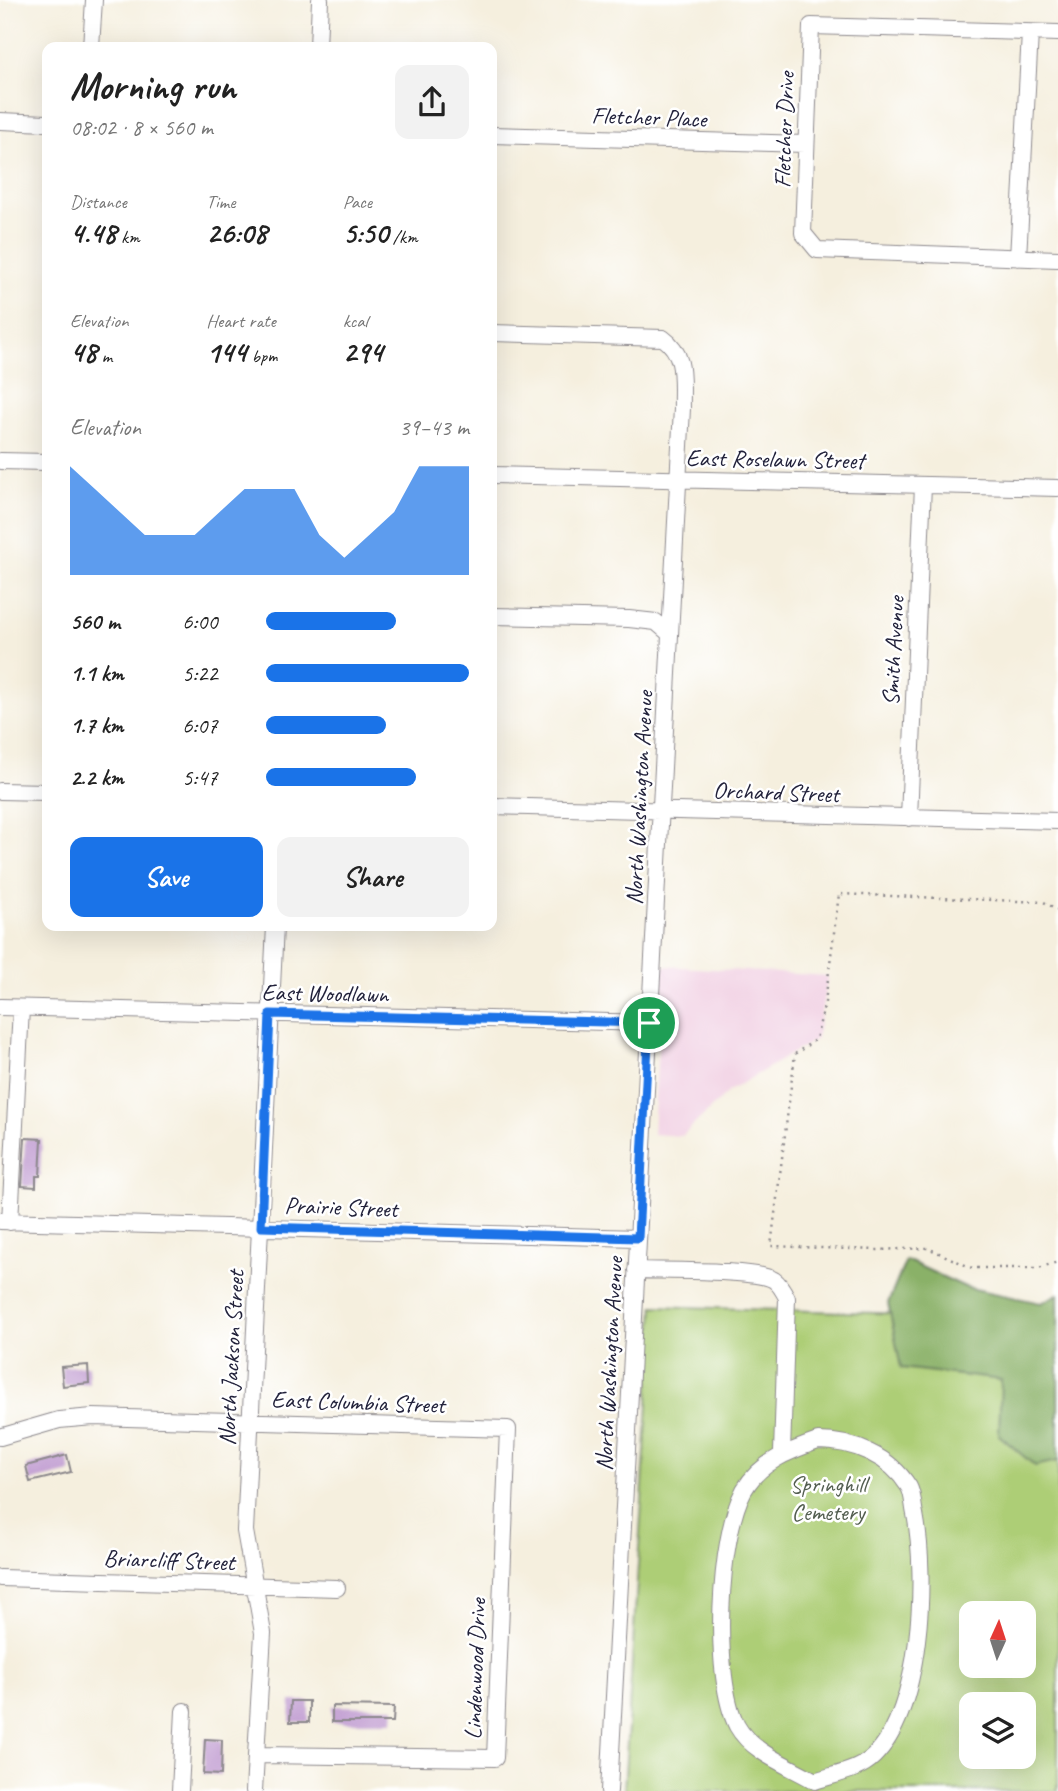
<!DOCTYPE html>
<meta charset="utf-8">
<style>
:root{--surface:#fff;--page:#f2f2f2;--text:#222;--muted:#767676;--accent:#1a73e8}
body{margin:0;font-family:Caveat,sans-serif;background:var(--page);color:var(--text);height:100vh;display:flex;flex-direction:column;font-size:26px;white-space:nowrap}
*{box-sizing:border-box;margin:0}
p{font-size:23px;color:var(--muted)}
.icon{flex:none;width:38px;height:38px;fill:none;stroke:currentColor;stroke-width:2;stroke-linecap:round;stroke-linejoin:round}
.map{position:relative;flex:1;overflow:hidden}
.drawer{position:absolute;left:42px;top:42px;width:455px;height:889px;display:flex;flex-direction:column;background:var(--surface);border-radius:14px;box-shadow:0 7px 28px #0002}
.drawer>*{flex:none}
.needle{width:46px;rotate:3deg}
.controls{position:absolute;left:959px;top:1601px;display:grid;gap:14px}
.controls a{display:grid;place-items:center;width:77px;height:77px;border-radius:14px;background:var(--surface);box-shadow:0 7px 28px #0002;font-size:35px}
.pin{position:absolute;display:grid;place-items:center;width:60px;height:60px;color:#fff;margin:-30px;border:4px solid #fff;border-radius:50%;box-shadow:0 2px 7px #0007}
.round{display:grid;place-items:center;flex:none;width:74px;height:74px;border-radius:14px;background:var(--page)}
.head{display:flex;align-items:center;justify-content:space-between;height:119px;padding:0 28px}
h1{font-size:38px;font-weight:800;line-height:52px}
.stats{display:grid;grid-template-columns:repeat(3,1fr);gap:10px;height:119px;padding:7px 28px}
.stats div{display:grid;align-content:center}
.stats b{font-size:30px;font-weight:800}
.stats small{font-size:19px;font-weight:400}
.stats p{font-size:19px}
.chart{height:196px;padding:14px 28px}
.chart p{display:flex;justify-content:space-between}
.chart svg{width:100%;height:126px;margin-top:7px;fill:var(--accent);opacity:.7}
.cta{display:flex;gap:14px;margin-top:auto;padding:14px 28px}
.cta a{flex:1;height:80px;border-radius:14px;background:var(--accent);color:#fff;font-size:28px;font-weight:800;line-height:80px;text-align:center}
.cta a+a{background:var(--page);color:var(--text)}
ul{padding:0 28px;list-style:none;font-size:23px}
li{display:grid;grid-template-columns:112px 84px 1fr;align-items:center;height:52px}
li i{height:18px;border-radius:9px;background:var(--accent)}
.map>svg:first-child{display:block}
.built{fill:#f1d0e3}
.green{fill:#adce76;stroke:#687858;stroke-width:2;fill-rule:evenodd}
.forest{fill:#8ab167;stroke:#566a51;stroke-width:2}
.building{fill:#c19dd1}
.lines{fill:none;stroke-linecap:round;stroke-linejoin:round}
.minor-casing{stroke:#8c888c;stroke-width:18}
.path{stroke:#8c888c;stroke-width:2.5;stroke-dasharray:2 5;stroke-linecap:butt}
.minor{stroke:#fff;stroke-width:16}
.route-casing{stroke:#fff;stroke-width:14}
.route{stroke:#1a73e8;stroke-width:9}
.labels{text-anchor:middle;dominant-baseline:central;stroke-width:5;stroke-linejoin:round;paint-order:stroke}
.street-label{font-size:24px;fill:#22223b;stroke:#fff}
.park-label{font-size:24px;fill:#535e50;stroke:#fff}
</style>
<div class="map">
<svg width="1058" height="1791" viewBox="0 0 1058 1791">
<rect width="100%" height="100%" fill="#fff"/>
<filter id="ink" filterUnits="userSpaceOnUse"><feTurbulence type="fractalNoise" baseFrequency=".0143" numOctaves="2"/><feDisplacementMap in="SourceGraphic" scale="14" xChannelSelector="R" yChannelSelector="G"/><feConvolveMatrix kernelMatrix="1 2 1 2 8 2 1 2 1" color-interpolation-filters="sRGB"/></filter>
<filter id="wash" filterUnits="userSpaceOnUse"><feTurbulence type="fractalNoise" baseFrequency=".00686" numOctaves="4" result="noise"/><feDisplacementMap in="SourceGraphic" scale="28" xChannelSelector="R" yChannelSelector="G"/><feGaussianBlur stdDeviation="1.57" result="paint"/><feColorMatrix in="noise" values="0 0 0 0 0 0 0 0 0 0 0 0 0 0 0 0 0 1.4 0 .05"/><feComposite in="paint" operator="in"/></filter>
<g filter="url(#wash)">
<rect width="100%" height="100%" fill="#f5efde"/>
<path class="built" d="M663,966L828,976L816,1039L729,1091L682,1136L653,1134Z"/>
<path class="green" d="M654,1306L1058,1319V1791H624ZM971,1614H1024V1666H971ZM971,1704H1024V1757H971Z"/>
<path class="forest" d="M906,1260L965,1287L1041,1303L1058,1294V1461L1035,1466L999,1435L1001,1380L901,1368L888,1303Z"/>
<g id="blocks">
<path class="building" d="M25,1138L42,1139L40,1176H36V1187L22,1186Z
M88,1365L89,1383L63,1386L61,1367Z
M67,1455L71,1472L30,1482L26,1466Z
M291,1701H309V1722H290Z
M332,1706L394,1707L393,1722H332Z
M205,1739L222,1740L221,1775L203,1774Z"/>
</g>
</g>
<g filter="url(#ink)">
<use href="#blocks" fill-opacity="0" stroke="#8c888c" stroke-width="2"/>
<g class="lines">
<g class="minor-casing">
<path id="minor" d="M1058,33L811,26L803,233L817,250L1058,259
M91,47L94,0
M318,47L320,0
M0,121L47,123
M492,135L805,144
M1018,258L1030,33
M492,333L663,338C687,355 681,381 682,408L609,1791
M0,461L47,462
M492,475L1058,488
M492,616L629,619L656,622L670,634
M0,791L47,792
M492,806L1058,821
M909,818L923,485
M0,1007L649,1023
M0,1221L638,1238
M10,1222L21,1008
M636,1270C663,1271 756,1269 774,1280C780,1284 784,1292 787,1298L782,1453
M0,1437L59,1420L93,1417L508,1429L495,1758L258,1755
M818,1441C853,1441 890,1456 909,1487C913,1494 913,1506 915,1514C927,1576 922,1709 874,1756C859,1771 835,1774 815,1781C790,1766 752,1753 737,1726C712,1678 718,1538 744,1490C760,1462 789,1451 818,1441Z
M0,1578L337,1588
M180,1791L184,1711
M254,1791L263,1633L245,1531L275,926"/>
</g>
<path class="path" d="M1058,910L1044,902L839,894L825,1002L816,1039L795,1054L771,1246L876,1250L928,1248L972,1268H1038L1058,1262"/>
<use href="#minor" class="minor"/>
</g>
</g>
<g class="lines" filter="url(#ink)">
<g class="route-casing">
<path id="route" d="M270,1014L649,1023L638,1238L261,1227Z"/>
</g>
<use href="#route" class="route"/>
</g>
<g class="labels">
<g class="street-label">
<text transform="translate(649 117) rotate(2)">Fletcher Place</text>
<text transform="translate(784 130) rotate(-88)">Fletcher Drive</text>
<text transform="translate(775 459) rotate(1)">East Roselawn Street</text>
<text transform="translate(893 651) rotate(-87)">Smith Avenue</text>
<text transform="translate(776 792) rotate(2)">Orchard Street</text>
<text transform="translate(639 798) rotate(-87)">North Washington Avenue</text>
<text transform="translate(325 993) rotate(1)">East Woodlawn</text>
<text transform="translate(341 1207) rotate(2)">Prairie Street</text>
<text transform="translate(231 1358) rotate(-87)">North Jackson Street</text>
<text transform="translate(609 1364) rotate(-87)">North Washington Avenue</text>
<text transform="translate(358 1402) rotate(2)">East Columbia Street</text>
<text transform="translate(169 1560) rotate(2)">Briarcliff Street</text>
<text transform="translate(475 1669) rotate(-88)">Lindenwood Drive</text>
</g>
<g class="park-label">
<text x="828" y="1484">Springhill<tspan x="828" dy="28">Cemetery</tspan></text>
</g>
</g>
</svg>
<div class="controls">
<a><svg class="needle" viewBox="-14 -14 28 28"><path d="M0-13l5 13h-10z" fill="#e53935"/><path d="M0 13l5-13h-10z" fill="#767676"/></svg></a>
<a><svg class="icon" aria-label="layers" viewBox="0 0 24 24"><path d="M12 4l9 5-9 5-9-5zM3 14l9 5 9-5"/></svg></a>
</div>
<div class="pin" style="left:649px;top:1023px;background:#1e9e55"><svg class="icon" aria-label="arrive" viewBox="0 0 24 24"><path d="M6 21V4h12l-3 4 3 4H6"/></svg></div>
<section class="drawer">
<div class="head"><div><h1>Morning run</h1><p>08:02 · 8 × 560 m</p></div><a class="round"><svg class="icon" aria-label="share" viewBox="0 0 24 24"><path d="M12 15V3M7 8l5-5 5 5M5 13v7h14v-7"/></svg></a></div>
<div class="stats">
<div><p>Distance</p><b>4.48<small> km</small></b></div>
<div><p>Time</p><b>26:08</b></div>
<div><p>Pace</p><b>5:50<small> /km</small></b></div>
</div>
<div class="stats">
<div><p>Elevation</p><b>48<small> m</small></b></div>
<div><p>Heart rate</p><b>144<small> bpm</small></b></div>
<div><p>kcal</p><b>294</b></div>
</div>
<div class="chart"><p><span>Elevation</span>39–43 m</p>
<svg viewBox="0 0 160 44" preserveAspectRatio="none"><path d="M0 44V6L10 14L20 22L30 30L40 30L50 30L60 22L70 14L80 14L90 14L100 30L110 38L120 30L130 22L140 6L150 6L160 6V44z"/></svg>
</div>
<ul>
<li><b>560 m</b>6:00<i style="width:64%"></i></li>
<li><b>1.1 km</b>5:22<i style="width:100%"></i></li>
<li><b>1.7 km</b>6:07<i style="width:59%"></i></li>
<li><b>2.2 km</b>5:47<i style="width:74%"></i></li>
</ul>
<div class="cta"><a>Save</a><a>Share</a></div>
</section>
</div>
